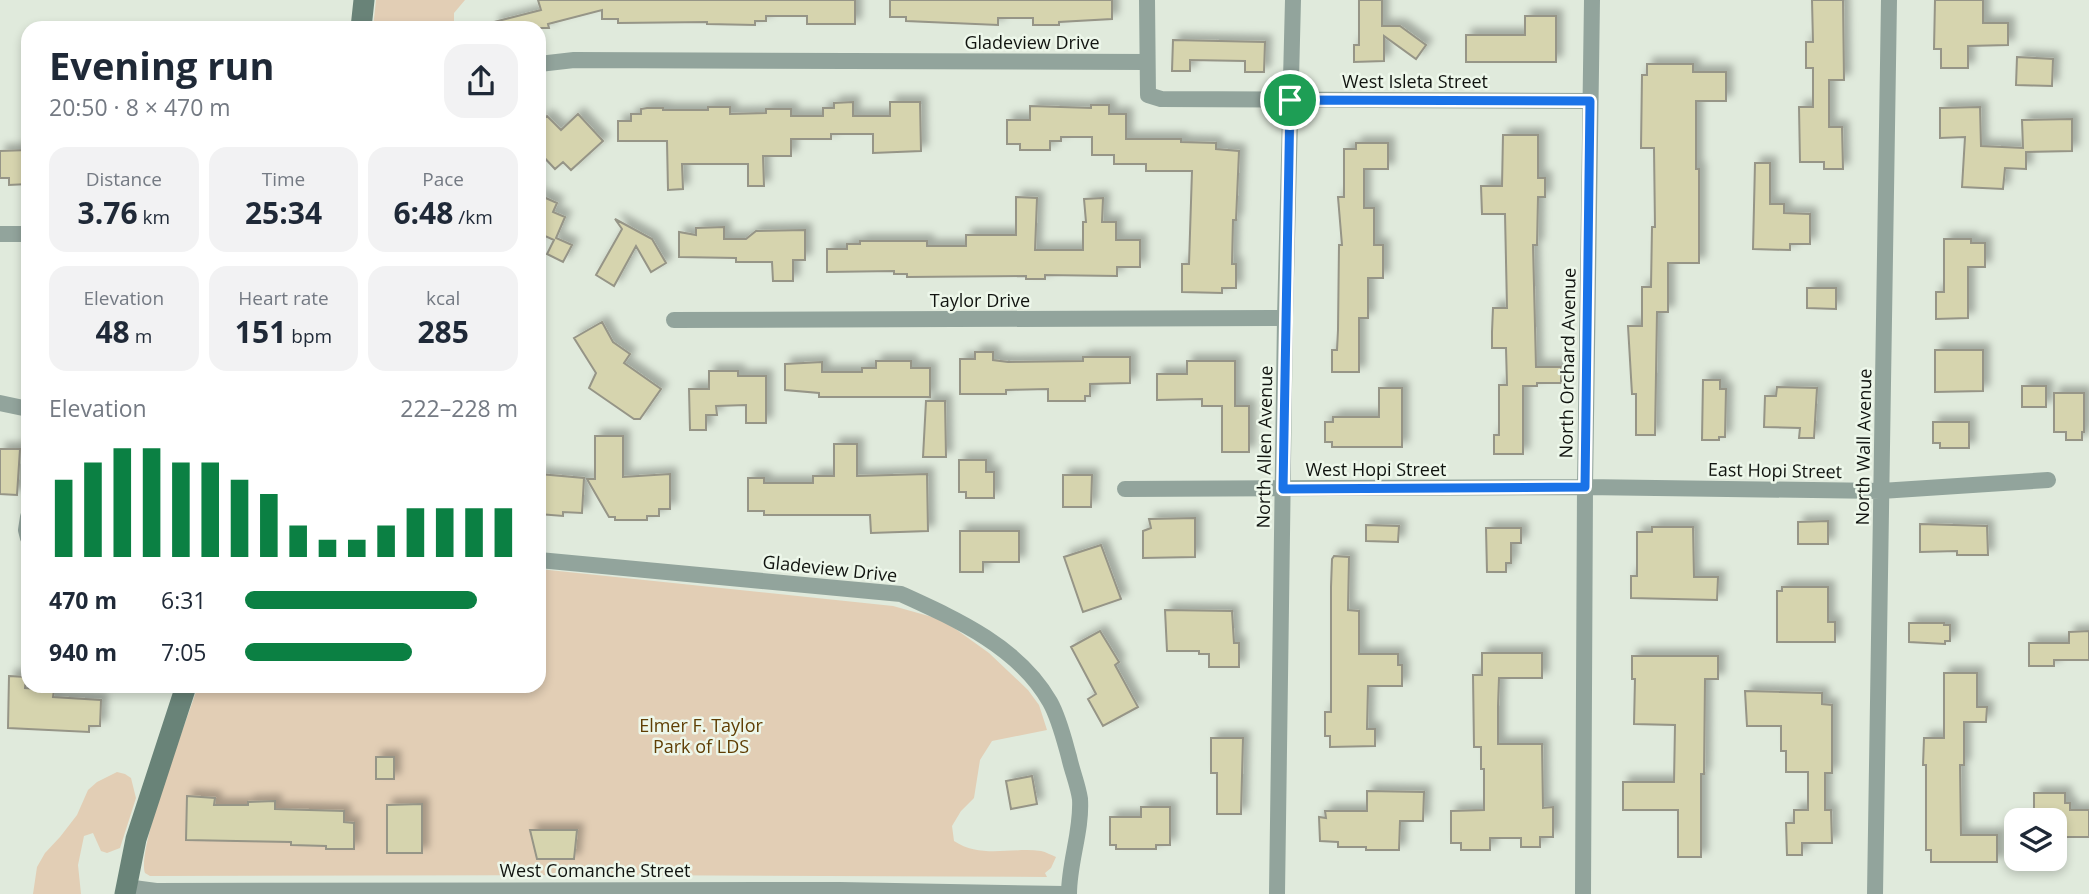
<!DOCTYPE html>
<meta charset="utf-8">
<style>
:root{--surface:#fff;--page:#f2f2f3;--text:#1f2937;--muted:#747a83;--accent:#0b8043}
body{margin:0;font-family:"Open Sans",sans-serif;background:var(--page);color:var(--text);height:100vh;display:flex;flex-direction:column;font-size:26px;white-space:nowrap}
*{box-sizing:border-box;margin:0}
p{font-size:23px;color:var(--muted)}
.icon{flex:none;width:38px;height:38px;fill:none;stroke:currentColor;stroke-width:2;stroke-linecap:round;stroke-linejoin:round}
.map{position:relative;flex:1;overflow:hidden}
.details{position:absolute;left:21px;top:21px;width:525px;height:672px;display:flex;flex-direction:column;background:var(--surface);border-radius:21px;box-shadow:0 4px 10px #0003}
.details>*{flex:none}
.buttons{position:absolute;left:2004px;top:808px;display:grid;gap:14px}
.buttons a{display:grid;place-items:center;width:63px;height:63px;border-radius:14px;background:var(--surface);box-shadow:0 4px 10px #0003;font-size:35px}
.pin{position:absolute;display:grid;place-items:center;width:60px;height:60px;color:#fff;margin:-30px;border:4px solid #fff;border-radius:50%;box-shadow:0 2px 7px #0007}
.round{display:grid;place-items:center;flex:none;width:74px;height:74px;border-radius:21px;background:var(--page)}
.head{display:flex;align-items:center;justify-content:space-between;height:119px;padding:0 28px}
h1{font-size:38px;font-weight:700;line-height:52px}
.metrics{display:grid;grid-template-columns:repeat(3,1fr);gap:10px;height:119px;padding:7px 28px}
.metrics div{display:grid;align-content:center;border-radius:18px;background:var(--page);text-align:center}
.metrics b{font-size:30px;font-weight:700}
.metrics small{font-size:19px;font-weight:400}
.metrics p{font-size:19px}
.chart{height:196px;padding:14px 28px}
.chart p{display:flex;justify-content:space-between}
.chart svg{width:100%;height:126px;margin-top:7px;stroke:var(--accent);stroke-width:6}
ul{padding:0 28px;list-style:none;font-size:23px}
li{display:grid;grid-template-columns:112px 84px 1fr;align-items:center;height:52px}
li i{height:18px;border-radius:9px;background:var(--accent)}
.map>svg:first-child{display:block}
.green{fill:#e2ceb5}
.building{fill:#d6d4ae;stroke:#969587;stroke-width:2;filter:url(#shadow)}
.lines{fill:none;stroke-linecap:round;stroke-linejoin:round}
.minor{stroke:#92a49c;stroke-width:16}
.secondary{stroke:#698378;stroke-width:21}
.route-casing{stroke:#fff;stroke-width:14}
.route{stroke:#1a73e8;stroke-width:9}
.labels{text-anchor:middle;dominant-baseline:central;stroke-width:5;stroke-linejoin:round;paint-order:stroke}
.street-label{font-size:18px;fill:#111410;stroke:#edf7ea}
.park-label{font-size:18px;fill:#5f3e04;stroke:#edf7ea}
</style>
<div class="map">
<svg width="2089" height="894" viewBox="0 0 2089 894">
<defs>
<filter id="shadow"><feDropShadow dx="6" dy="-6" stdDeviation="3.5" flood-color="#0004"/></filter>
</defs>
<rect width="100%" height="100%" fill="#e0eadc"/>
<path class="green" d="M376,0H465L454,13V28H373Z
M539,569L893,606L943,620L989,653L1028,690L1039,705L1047,730L992,741L980,760L974,798L961,811L952,826L954,841C981,859 1012,847 1041,851C1046,852 1051,855 1056,857L1051,868L1045,873L1047,877L608,875L150,876L145,873C136,849 188,718 198,686H539Z
M117,772L125,774L131,778L136,798L120,848L107,853L101,851L93,833L84,836L78,865L81,894H33L37,867L45,853L60,837L77,815L88,790L97,782Z"/>
<path class="building" d="M538,0H855V24H807V16H766V21H755V25L707,24V22L618,23V19H602V10L548,24L549,28H494V22L541,10Z
M890,0H1112V19L1059,22V25H1033V18H998V25L906,21V17H890Z
M1359,0H1382V26H1400L1426,45L1416,59L1384,36V61L1354,62V45H1359Z
M1812,0H1843L1844,80H1829V127H1842L1843,169H1824V162H1800L1799,107H1813V68H1806V42H1813Z
M1935,0H1983V23H2008V45L1968,46V68H1941V49H1934Z
M1525,16H1556V62H1466V35H1525Z
M1173,40L1265,42L1264,72H1245V61L1190,60V71H1172Z
M2017,57L2053,59L2052,86L2016,85Z
M1647,64H1693V72H1726V101H1696V169H1699V263H1668V312H1657L1655,435H1636V394H1632L1628,326H1642V287H1651L1652,227H1655L1654,148H1641L1642,75H1647Z
M853,102V116H890V102H920L921,151L873,153V134H831V139H791V156H763L764,186H748V164H682L683,189L668,190L667,141H618V121H631V114H641V109L647,108H663V110H708V107H730V114L766,113V109H791V116H823V108H834V103Z
M1091,105H1109V114H1126V139H1181V142L1216,143V149L1239,151L1236,220H1233L1232,264H1236V288H1222V293L1182,292V264H1189L1192,171H1146V164H1114V155H1092V137H1061V141H1050V150H1020V144H1007V120H1030V106L1091,108Z
M1980,107L1981,146L2023,148L2022,120L2072,119V151L2026,152V169L2005,168L2003,189L1962,187L1965,137L1940,138V108Z
M578,114L603,141L571,170L563,162L555,169L539,152V123L547,116L561,130Z
M1503,135H1538V178H1545V197H1538L1537,245H1533L1536,367H1561V383H1537V386H1523V454H1494V435H1499V385H1507L1506,348H1492V332L1493,308H1507L1505,214H1482L1481,186H1502Z
M1356,143H1388V169H1364V208H1374V245H1383V278H1368V318H1359V372H1332V350H1337L1338,330L1339,245H1342L1338,197H1344V149H1356Z
M28,150V184L9,185V178H0V151Z
M1755,163H1770V204H1784V213L1810,214V244H1790V250L1753,249Z
M539,195L557,203L553,212L565,217L556,238L572,245L563,262L547,254L554,240L543,235L539,244Z
M1016,197L1037,198L1035,250H1083V222H1086L1084,199L1103,198L1102,222H1116V240H1140V267H1117V276L1045,275V279H1026V276L907,277V274H894V271L827,272V249H847V244H860V241H927V246H966V235H1016Z
M615,219L652,239L666,263L651,272L636,246L614,286L596,275L622,229Z
M724,227V239H746L756,231L805,230V260H793V281H773L772,262H736V258L679,257V232L696,235V228Z
M1944,239H1971V243H1985V267H1968V318L1936,319V292H1944Z
M1807,288H1836V309L1807,308Z
M602,322L613,342L630,354L624,363L661,389L640,419H634L589,388L596,373L574,338Z
M1935,350H1983V391L1935,392Z
M975,352H993V360L1008,362L1083,361V357H1130V383L1090,384V396H1085V401H1048V389L1006,390V394H960V359H975Z
M876,361H911V368H930V397H819V393L785,390V364L822,362V372H862V368H876Z
M1187,361H1235V406H1249V452H1222V406H1202V399L1157,400V374H1187Z
M709,371H738V376H766V423H746V405L716,406L717,415H706V430H690L689,389H709Z
M1703,380H1720V389H1726L1725,437H1719V440H1702Z
M2022,386H2046V407H2022Z
M1777,387L1817,388L1814,438H1799L1800,428L1764,427L1765,396H1776Z
M1379,388H1402V447H1332V442H1325V422H1333V417H1379Z
M2054,393H2084V432H2082V440H2066V432H2054Z
M926,401H945L946,457H923Z
M1933,422H1969V448H1940V443H1933Z
M595,436H623V477L670,474V509H659V516H647V520H615V517H609L587,479H595Z
M834,444H857V476L927,474L928,531L871,533L870,515H764V511H748V478H764V483H813V476H834Z
M0,449H20L17,495L0,494Z
M959,460H986V472H994V498H966V492H959Z
M539,474L584,478L582,513L563,512V516L539,514Z
M1063,475H1092L1091,507H1063Z
M1195,518V557L1143,558V531L1151,528L1149,519Z
M1828,521V544H1798V522Z
M1920,524L1987,526L1988,555H1957V551L1920,552Z
M1366,525L1399,526L1398,542L1366,541Z
M1652,527H1693L1694,577H1718L1717,600L1631,598V576H1637V532H1652Z
M1486,528H1521V543H1511V563H1506V572H1487Z
M960,531H1019V562H983V572H960Z
M1101,545L1121,599L1083,612L1064,557Z
M1334,556L1349,557L1348,610L1359,611V654H1398V665H1402V686H1368L1367,729H1375V746L1330,747V736H1325V712H1331V587L1332,559Z
M1782,587H1828V622H1835V642H1777V591H1782Z
M1165,610L1232,611L1234,643H1239V667H1209V654H1199V651H1167Z
M1909,623H1944V625H1950V641H1945V644L1909,642Z
M1100,631L1119,662L1115,665L1138,707L1103,726L1088,699L1096,694L1071,647Z
M2089,631V660H2054V666H2029V643H2069V632Z
M1482,653H1542V678H1499L1498,706V744H1542L1543,808L1553,807V837H1540V847H1521V838H1490V850H1461V843H1451V811L1484,810V769H1481V747H1474L1473,675H1482Z
M1632,656H1718V679H1705L1704,774H1701V857H1678V810H1623V782H1674L1675,725L1634,724L1635,679H1632Z
M1944,673H1977V707H1987L1986,722H1964V765H1960L1961,835H1997V862H1931V850H1926V765H1923L1924,738H1944Z
M9,676L26,677L25,688L54,690L53,697L101,700L100,726H89V732L8,728Z
M1745,691L1822,693V704L1832,705V773H1825V810H1831L1832,843H1802V855H1787L1786,823H1794V810H1808V772H1786V751H1781V726H1747Z
M1211,738H1243L1241,814H1217V773H1211Z
M376,757H394V779H376Z
M1032,776L1037,804L1011,809L1006,781Z
M1367,791L1424,792L1423,821H1400L1399,850H1366V847H1338V842L1320,841L1319,817L1326,818L1325,811H1367Z
M2034,793H2065V803H2070V810H2089V837H2054V821H2034Z
M187,796L215,798L214,805H248V802L275,801V809L344,811V822L354,823V849H326V846L291,845V842L186,840Z
M422,804V853H387V805Z
M1141,807H1170V845H1156V849H1116V845H1110V817H1141Z
M530,830H577L574,859H537Z"/>
<g class="lines">
<path class="minor" d="M1147,0L1148,95L1161,99L1590,101
M539,64L574,60L1147,62
M0,234H28
M674,320L1285,318
M0,403L28,409
M1125,489L1585,487L1881,491L2048,480
M28,517L26,530L28,538
M539,560L901,594C956,619 1019,647 1050,702C1059,718 1064,739 1069,757C1072,771 1078,785 1080,799C1082,831 1069,862 1069,894
M126,887L156,891L840,890L1064,894
M1277,894L1285,318L1293,0
M1583,894L1585,487L1592,0
M1875,894L1889,0"/>
<path class="secondary" d="M361,28L364,0
M125,894L136,839L186,686"/>
</g>
<g class="lines">
<g class="route-casing">
<path id="route" d="M1290,100L1590,101L1585,487L1283,489Z"/>
</g>
<use href="#route" class="route"/>
</g>
<g class="labels">
<g class="street-label">
<text x="1032" y="42">Gladeview Drive</text>
<text x="1415" y="81">West Isleta Street</text>
<text x="980" y="300">Taylor Drive</text>
<text transform="translate(1567 363) rotate(-89)">North Orchard Avenue</text>
<text transform="translate(1264 447) rotate(-89)">North Allen Avenue</text>
<text transform="translate(1863 447) rotate(-89)">North Wall Avenue</text>
<text x="1376" y="469">West Hopi Street</text>
<text transform="translate(1775 470) rotate(1)">East Hopi Street</text>
<text transform="translate(830 568) rotate(6)">Gladeview Drive</text>
<text x="595" y="870">West Comanche Street</text>
</g>
<g class="park-label">
<text x="701" y="725">Elmer F. Taylor<tspan x="701" dy="21">Park of LDS</tspan></text>
</g>
</g>
</svg>
<div class="buttons">
<a><svg class="icon" aria-label="layers" viewBox="0 0 24 24"><path d="M12 4l9 5-9 5-9-5zM3 14l9 5 9-5"/></svg></a>
</div>
<div class="pin" style="left:1290px;top:100px;background:#1e9e55"><svg class="icon" aria-label="arrive" viewBox="0 0 24 24"><path d="M6 21V4h12l-3 4 3 4H6"/></svg></div>
<section class="details">
<div class="head"><div><h1>Evening run</h1><p>20:50 · 8 × 470 m</p></div><a class="round"><svg class="icon" aria-label="share" viewBox="0 0 24 24"><path d="M12 15V3M7 8l5-5 5 5M5 13v7h14v-7"/></svg></a></div>
<div class="metrics">
<div><p>Distance</p><b>3.76<small> km</small></b></div>
<div><p>Time</p><b>25:34</b></div>
<div><p>Pace</p><b>6:48<small> /km</small></b></div>
</div>
<div class="metrics">
<div><p>Elevation</p><b>48<small> m</small></b></div>
<div><p>Heart rate</p><b>151<small> bpm</small></b></div>
<div><p>kcal</p><b>285</b></div>
</div>
<div class="chart"><p><span>Elevation</span>222–228 m</p>
<svg viewBox="0 0 160 44" preserveAspectRatio="none"><path d="M5 44V17M15 44V11M25 44V6M35 44V6M45 44V11M55 44V11M65 44V17M75 44V22M85 44V33M95 44V38M105 44V38M115 44V33M125 44V27M135 44V27M145 44V27M155 44V27"/></svg>
</div>
<ul>
<li><b>470 m</b>6:31<i style="width:85%"></i></li>
<li><b>940 m</b>7:05<i style="width:61%"></i></li>
</ul>
</section>
</div>
